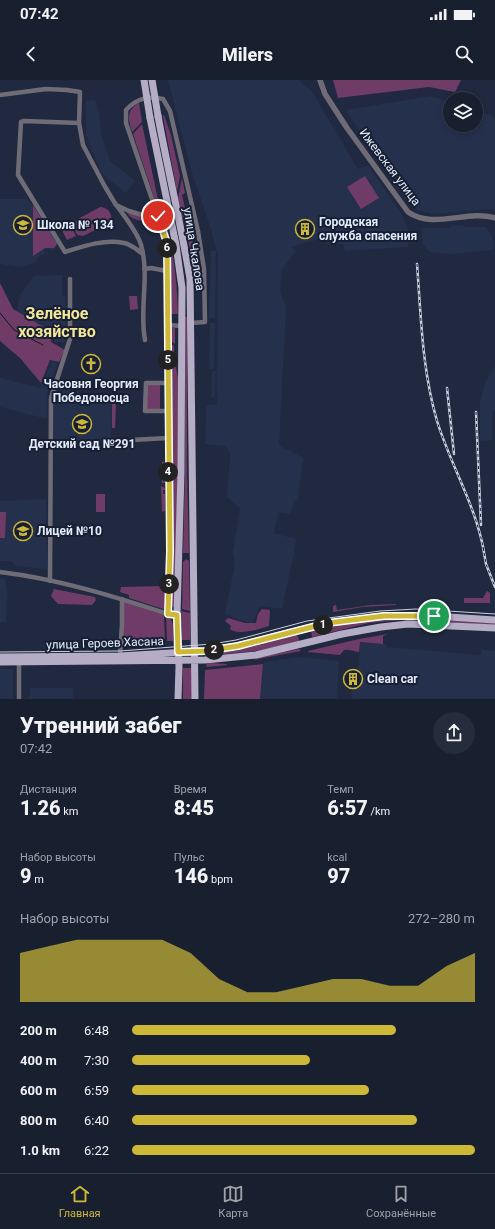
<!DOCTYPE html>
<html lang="ru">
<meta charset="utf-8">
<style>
:root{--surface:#181f2f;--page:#252c3b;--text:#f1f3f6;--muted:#9fa2aa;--line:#363d4b;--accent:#ceb837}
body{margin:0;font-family:Roboto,sans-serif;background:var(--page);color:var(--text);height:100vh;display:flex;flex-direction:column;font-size:15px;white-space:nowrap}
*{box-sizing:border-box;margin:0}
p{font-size:13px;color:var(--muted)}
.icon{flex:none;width:22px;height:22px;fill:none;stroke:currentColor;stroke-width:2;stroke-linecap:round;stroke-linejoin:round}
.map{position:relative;height:619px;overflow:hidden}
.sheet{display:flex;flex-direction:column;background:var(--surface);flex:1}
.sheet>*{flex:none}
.tools{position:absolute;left:443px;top:12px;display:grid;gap:8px}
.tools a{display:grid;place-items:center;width:40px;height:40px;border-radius:50%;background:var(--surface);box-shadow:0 2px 6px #0003,0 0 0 1px var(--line);font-size:20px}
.pin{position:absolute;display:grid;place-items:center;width:34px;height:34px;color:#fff;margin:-17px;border:2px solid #fff;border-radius:50%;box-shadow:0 1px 4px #0007}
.km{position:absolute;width:20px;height:20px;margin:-10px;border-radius:50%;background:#222;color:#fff;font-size:11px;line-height:20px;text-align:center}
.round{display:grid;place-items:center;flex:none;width:42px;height:42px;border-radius:21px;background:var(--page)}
.overview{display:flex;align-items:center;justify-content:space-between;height:68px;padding:0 20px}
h1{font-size:22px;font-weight:800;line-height:30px}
.stats{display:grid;grid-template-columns:repeat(3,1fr);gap:6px;height:68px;padding:4px 20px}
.stats div{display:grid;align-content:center}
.stats b{font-size:20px;font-weight:800}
.stats small{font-size:11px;font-weight:400}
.stats p{font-size:11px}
.chart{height:112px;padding:8px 20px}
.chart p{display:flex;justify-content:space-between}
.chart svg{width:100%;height:72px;margin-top:4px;fill:var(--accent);opacity:.7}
ul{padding:0 20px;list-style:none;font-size:13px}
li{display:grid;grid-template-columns:64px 48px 1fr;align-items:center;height:30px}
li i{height:10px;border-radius:5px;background:var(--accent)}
.status{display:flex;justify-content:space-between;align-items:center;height:28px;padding:0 20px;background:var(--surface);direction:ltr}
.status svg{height:11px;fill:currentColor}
header{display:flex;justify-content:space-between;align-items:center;height:52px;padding:0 20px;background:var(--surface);font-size:18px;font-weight:800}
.dock{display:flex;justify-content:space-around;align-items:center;height:56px;border-top:1px solid var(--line);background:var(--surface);font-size:11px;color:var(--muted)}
.dock a{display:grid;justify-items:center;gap:2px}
.dock .selected{color:var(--accent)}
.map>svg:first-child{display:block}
.built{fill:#25304c}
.green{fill:#6f3c67}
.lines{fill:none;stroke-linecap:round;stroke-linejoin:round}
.stream{stroke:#0c1c1d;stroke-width:1}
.minor{stroke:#6f6c78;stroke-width:4.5}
.tertiary{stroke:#6f6c78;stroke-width:5.5}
.primary{stroke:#b5adc6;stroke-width:7}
.tram{stroke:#c8cfdf;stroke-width:1}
.rail-casing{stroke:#c8cfdf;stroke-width:2.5}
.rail{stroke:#171f35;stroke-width:1;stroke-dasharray:3;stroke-linecap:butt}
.primary-bridge{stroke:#b5adc6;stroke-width:7}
.route-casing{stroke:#fff;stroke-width:8}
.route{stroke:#ceb837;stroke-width:5}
.labels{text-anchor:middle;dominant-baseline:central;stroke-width:4;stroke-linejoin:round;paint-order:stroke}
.street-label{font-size:12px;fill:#e3eaf9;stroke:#171f35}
.poi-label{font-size:12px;font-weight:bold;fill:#e3eaf9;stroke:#171f35;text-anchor:start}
.district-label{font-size:16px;font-weight:bold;fill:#f4e697;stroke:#171f35}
</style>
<div class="status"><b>07:42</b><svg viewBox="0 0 49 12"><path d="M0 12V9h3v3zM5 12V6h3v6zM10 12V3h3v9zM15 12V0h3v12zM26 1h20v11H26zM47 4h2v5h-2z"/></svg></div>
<header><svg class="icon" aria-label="back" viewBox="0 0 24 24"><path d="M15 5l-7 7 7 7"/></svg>Milers<svg class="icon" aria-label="search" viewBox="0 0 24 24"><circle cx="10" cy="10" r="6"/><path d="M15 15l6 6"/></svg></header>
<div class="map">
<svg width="495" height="619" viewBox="0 0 495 619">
<rect width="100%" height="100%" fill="#20293f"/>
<path class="built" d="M168,0H300L302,4L311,10L358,89L368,85L401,133L408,149V167L345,171L343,164H327L324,157L292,167L295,171L282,190L280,210L286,228L279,365L303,378L298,420H295L290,434L278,432L274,453L296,459L294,473L282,529L260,526L252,544L225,534L235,483L233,472L240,428L227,417L230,375L228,370L226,366L205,364L206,325L217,324L218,177L211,149L192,93Z
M431,16L450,22V45H476V30L493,36L495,39V131L490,129L435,134L418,131L407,122L346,30Z
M95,20L99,31L101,54L110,81L135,101L126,113L102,94L86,55V21Z
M0,119H26L34,125L58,164L54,170L45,169L44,174L38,177L35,183L19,187L0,184Z
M464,145V147H486L492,156L494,166L493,170L451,174L429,172L423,164L421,148H451V146Z
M211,171H216L215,238H209Z
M62,195V216H65L66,244L65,262H54V259L19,238L17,230L20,215L34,196Z
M210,243H215L214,289H209Z
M52,281L58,283L47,313V339L0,327V298L40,308Z
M495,286V330L492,333V360L480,361V322L485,303Z
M212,291H216L215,318H211Z
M58,301L71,302V322L112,323L111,364L53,362V325L54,312Z
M46,419L47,489L16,486L12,481H0V421Z
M5,498L7,513L6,542H0V499Z
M360,562L386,564V567L481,575V570L495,571V619H352L353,605H357Z
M299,577L339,581L337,619H260L264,582Z
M0,589H13V619H0Z
M30,608H73V619H23L29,618Z"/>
<path class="green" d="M333,0H461L455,12L429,7L338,18Z
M139,23L142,42L132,52C128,40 126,30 139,23Z
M164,35L171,55L180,96L177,112L163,36Z
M142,44L160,129L159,132L133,54Z
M365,96L379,118L361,129L347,107Z
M182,98L185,113L182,115L194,168L190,169L178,118Z
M33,125L57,164L54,168H45L33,176Z
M100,127C108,127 113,134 111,142L83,156L78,155L76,153L74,148V143L78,139Z
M163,132C173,166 177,199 178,234H169V183L163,147L165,145L163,141Z
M127,133L154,138L158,143C148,142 133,142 127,133Z
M69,142L76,156L67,160L60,146Z
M0,203L13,229L52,252L51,262L65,270L59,282L50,280L41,303L20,278L0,261Z
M129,216H137L138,229L130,230Z
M185,237H187V392L189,473H183L185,392Z
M171,248H175V264L171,261L170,254H169Z
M169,263L174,266V284L168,288Z
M174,287H176L178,298V392L174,527L170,525V290Z
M146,304H160V330H146Z
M112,324H116L115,348H112Z
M162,381L165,383V402L164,403H162Z
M161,406L165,408V410H163V414H165V431L162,432Z
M96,414H105V432H96Z
M0,432H6L5,458H0Z
M186,479L189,481L190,531L182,529L183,482Z
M166,506L165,528L163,529L129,518V515L120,512L121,507Z
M54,509L95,517L96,520L92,525L58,524L51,516Z
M487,511L490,513V523H464V518H483Z
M123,521L164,535L165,562L122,564Z
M396,524V525L363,527L333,532V526L336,525L337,530L371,525Z
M262,529L270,530L269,546C259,549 238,556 230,549L231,546L225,541L228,538L245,543H256L258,534Z
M181,531L190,533V560H182Z
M166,536C176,540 173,552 173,561H167Z
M409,538L495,543V545L401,540L369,543L312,557L311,550L374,540Z
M388,554L383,556V564L360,562L359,572C354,572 350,569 344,570L340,575L308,572V571L359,559Z
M296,555L298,556L299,561L298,563L255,571L206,576V574L238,570Z
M299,569L301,571L252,580L261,577Z
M211,583L227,584V585L207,587L206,584Z
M263,584L260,619H204L205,590Z
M183,588H192V619H183Z"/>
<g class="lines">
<path class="stream" d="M0,233L14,250L43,265"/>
<path class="minor" d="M0,15L46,9L67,10L80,12L79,43L83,65L104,105L116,125L129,131L142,135L158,136
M79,43L24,41L21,42L18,95L65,172C84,166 104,159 124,163C131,164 137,170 143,174
M117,126C125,137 138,153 141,165C150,196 139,229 145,260
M144,189L151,188L167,191
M167,245L182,246
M168,331H145L146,303H168
M131,360L168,358
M0,492C58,499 113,516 168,534L177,535
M50,501L51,318L70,259V199
M168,534L170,471L167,163L126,43V30C137,18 148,16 163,19L170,31L198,151L204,189L205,242L191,243
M120,576L122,544V519
M19,619V581"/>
<path class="tertiary" d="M320,0L325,14L347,48L408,132C434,150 467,129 495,138"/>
<path class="primary" d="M158,36C168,91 181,144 190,199L195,619
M150,38L176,165L182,208L181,392L177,535L179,587L178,619
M0,577L120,576L204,571L237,566L328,543L383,536H434L495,540
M0,582L205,580L256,575L342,554L381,547L408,544L495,548"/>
<path class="tram" d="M0,572L120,571L212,564L236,560L307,541L380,531L416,529L495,534"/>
<g class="rail-casing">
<path id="rail" d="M417,184C421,236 422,290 437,341C451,386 476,426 484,472
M447,308L454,374
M476,332L481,445
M483,467L486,484L495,507"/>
</g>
<use href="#rail" class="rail"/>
<path class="primary-bridge" d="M144,0L150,38
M152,0L158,36"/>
</g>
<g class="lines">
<g class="route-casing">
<path id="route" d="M158,136L167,163L170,471L168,534L177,535L178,572L206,571L238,566L328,543L384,536H434"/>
</g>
<use href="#route" class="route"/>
</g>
<defs>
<g id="school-ring" transform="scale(1)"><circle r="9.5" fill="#171f35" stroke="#ceb837" stroke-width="1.5"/><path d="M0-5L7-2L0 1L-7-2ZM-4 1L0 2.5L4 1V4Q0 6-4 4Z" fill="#ceb837"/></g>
<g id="building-ring" transform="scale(1)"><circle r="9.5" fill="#171f35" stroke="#ceb837" stroke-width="1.5"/><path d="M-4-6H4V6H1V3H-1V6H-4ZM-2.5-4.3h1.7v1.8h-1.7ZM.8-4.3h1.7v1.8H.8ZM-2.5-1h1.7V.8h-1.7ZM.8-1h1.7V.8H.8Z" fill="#ceb837"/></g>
<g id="church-ring" transform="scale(1)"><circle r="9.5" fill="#171f35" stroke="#ceb837" stroke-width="1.5"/><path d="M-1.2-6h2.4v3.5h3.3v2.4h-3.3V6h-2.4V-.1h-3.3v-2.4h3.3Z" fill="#ceb837"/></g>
</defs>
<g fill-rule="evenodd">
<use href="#school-ring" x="23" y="145"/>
<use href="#building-ring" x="305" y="149"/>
<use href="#church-ring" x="91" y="284"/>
<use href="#school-ring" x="82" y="344"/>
<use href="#school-ring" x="23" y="451"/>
<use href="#building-ring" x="353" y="599"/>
</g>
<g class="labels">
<g class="street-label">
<text transform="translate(390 87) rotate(53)">Ижевская улица</text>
<text transform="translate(194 169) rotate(81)">улица Чкалова</text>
<text transform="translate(105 563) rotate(-2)">улица Героев Хасана</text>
</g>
<g class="poi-label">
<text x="319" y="142">Городская<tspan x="319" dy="14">служба спасения</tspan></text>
<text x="37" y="145">Школа № 134</text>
<text x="91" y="304" text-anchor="middle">Часовня Георгия<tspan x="91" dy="14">Победоносца</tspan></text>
<text x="82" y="364" text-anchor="middle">Детский сад №291</text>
<text x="37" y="451">Лицей №10</text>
<text x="367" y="599">Clean car</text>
</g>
<g class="district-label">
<text x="57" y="233">Зелёное<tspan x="57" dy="18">хозяйство</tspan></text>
</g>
</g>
</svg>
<div class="tools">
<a><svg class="icon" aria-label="layers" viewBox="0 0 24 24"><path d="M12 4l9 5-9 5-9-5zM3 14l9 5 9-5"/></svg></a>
</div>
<div class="pin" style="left:434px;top:536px;background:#1e9e55"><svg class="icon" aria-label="arrive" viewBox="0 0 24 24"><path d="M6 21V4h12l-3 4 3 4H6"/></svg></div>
<div class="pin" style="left:158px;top:136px;background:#d93025"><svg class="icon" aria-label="check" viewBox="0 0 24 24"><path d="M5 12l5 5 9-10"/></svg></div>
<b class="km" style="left:323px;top:545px">1</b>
<b class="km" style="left:214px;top:570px">2</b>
<b class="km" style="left:169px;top:504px">3</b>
<b class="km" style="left:168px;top:392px">4</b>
<b class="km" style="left:168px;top:280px">5</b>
<b class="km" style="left:167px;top:168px">6</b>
</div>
<section class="sheet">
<div class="overview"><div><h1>Утренний забег</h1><p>07:42</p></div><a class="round"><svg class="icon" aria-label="share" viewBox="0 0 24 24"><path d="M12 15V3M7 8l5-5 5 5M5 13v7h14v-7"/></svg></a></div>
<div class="stats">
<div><p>Дистанция</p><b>1.26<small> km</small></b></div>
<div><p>Время</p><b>8:45</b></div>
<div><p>Темп</p><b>6:57<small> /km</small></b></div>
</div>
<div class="stats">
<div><p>Набор высоты</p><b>9<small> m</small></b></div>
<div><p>Пульс</p><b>146<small> bpm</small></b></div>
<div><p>kcal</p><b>97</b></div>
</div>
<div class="chart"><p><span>Набор высоты</span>272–280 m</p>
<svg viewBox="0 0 160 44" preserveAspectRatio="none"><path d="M0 44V14L10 10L20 6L30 6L40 6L50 6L60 14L70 30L80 38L90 38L100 34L110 30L120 30L130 34L140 34L150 22L160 14V44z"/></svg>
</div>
<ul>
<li><b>200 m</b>6:48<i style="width:77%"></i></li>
<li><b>400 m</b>7:30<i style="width:52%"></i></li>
<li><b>600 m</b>6:59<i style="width:69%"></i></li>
<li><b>800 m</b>6:40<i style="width:83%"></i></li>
<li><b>1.0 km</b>6:22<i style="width:100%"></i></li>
</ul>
</section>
<nav class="dock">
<a class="selected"><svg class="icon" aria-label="home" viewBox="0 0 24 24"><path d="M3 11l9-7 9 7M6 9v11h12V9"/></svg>Главная</a>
<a><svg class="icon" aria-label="map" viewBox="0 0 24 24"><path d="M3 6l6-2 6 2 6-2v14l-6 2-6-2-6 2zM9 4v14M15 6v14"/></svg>Карта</a>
<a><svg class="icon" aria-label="saved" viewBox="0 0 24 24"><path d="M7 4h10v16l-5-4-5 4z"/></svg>Сохранённые</a>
</nav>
